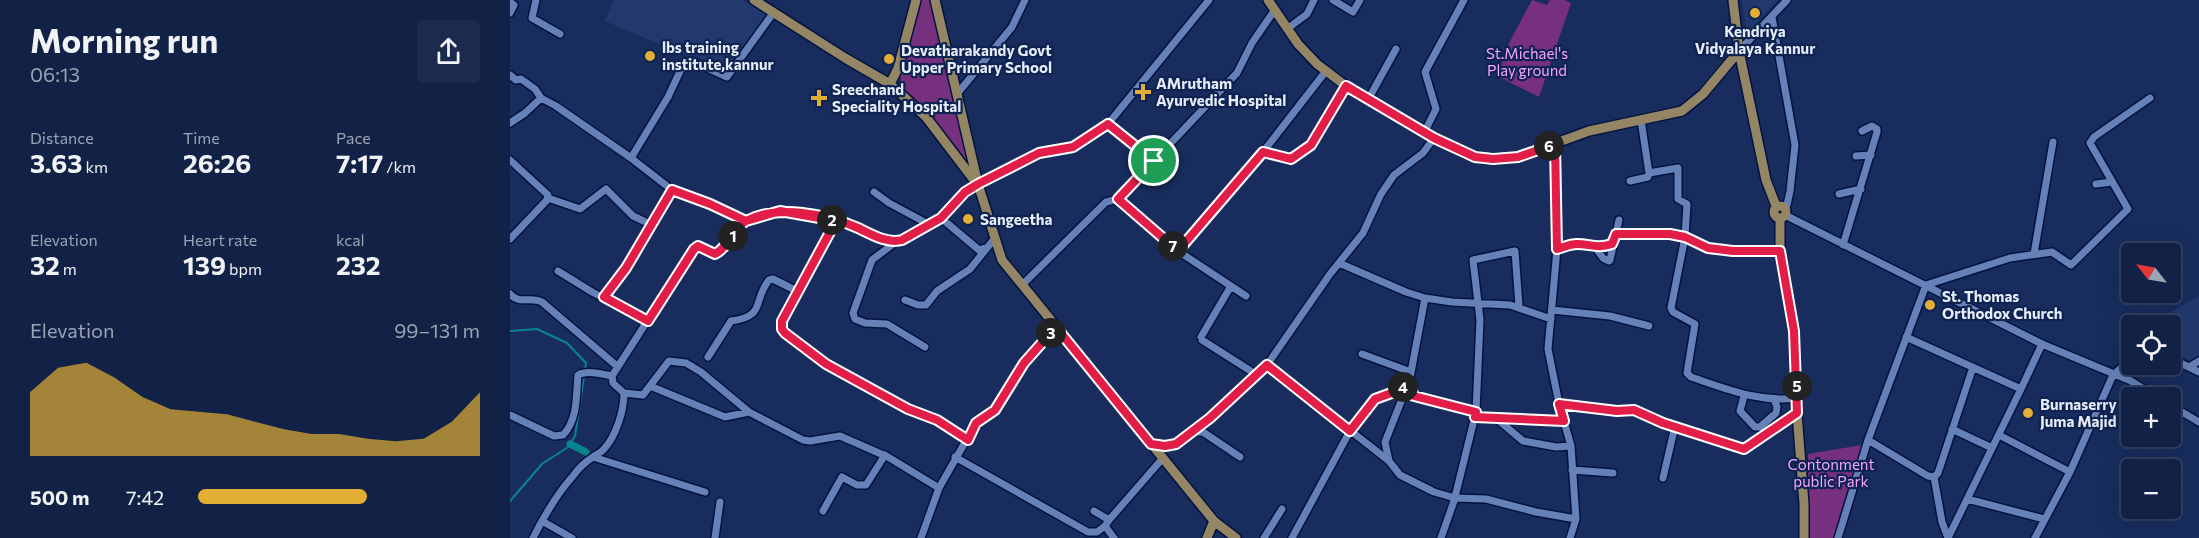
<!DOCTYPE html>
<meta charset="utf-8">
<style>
:root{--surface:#122246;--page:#1b2a4d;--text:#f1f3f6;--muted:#9ca4b3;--line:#313f5f;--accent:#e3ae34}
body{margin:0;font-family:Commissioner,sans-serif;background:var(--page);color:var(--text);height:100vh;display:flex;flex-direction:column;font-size:22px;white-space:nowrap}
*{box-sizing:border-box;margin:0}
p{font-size:20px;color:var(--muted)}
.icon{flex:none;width:33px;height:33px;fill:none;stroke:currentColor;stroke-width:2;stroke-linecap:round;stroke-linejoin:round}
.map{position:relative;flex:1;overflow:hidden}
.sheet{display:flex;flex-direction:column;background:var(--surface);width:510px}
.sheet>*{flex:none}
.needle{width:39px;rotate:301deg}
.controls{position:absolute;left:1611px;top:243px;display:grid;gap:12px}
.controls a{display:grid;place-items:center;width:60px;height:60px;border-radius:6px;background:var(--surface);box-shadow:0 6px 24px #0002,0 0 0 2px var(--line);font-size:30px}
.pin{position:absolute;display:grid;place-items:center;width:51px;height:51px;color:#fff;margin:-26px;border:3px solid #fff;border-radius:50%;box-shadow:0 2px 6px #0007}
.km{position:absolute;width:30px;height:30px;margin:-15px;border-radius:50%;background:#222;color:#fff;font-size:16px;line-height:30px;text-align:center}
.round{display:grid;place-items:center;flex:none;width:63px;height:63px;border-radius:6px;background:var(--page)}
.summary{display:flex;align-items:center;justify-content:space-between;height:102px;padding:0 30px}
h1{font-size:33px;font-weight:700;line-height:45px}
.metrics{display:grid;grid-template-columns:repeat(3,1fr);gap:9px;height:102px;padding:6px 30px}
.metrics div{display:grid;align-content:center}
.metrics b{font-size:26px;font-weight:700}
.metrics small{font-size:16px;font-weight:400}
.metrics p{font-size:16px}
.chart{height:168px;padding:12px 30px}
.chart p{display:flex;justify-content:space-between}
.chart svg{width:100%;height:108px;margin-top:6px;fill:var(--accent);opacity:.7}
ul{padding:0 30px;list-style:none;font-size:20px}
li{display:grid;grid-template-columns:96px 72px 1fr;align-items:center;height:45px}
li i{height:15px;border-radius:8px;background:var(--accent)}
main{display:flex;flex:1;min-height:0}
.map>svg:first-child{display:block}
.built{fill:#21396e}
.green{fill:#76307d}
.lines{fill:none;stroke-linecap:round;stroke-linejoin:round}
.stream{stroke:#09848d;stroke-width:2}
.canal{stroke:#09848d;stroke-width:7}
.minor-casing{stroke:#031340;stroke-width:10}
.major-casing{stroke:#031340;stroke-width:12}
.minor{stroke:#6681b7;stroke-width:7}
.major{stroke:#948664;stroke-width:9}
.route-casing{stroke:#fff;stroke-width:12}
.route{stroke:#e11d48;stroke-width:8}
.poi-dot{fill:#e3ae34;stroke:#0e2351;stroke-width:2}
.labels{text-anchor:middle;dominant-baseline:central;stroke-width:4.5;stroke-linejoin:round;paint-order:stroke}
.poi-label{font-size:15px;font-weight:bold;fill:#e6edf9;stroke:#0e2351;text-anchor:start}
.park-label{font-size:15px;fill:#f7a5fe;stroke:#0e2351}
</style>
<main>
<section class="sheet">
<div class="summary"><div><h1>Morning run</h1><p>06:13</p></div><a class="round"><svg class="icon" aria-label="share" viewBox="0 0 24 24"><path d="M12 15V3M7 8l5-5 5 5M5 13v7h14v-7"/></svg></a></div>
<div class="metrics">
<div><p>Distance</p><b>3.63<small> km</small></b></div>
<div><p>Time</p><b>26:26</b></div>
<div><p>Pace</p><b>7:17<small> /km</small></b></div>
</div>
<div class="metrics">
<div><p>Elevation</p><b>32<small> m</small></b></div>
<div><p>Heart rate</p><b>139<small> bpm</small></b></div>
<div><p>kcal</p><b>232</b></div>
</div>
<div class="chart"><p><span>Elevation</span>99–131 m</p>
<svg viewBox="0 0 160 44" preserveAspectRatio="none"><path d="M0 44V18L10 8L20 6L30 12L40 20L50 25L60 26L70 27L80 30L90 33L100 35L110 35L120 37L130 38L140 37L150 30L160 18V44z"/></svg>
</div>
<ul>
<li><b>500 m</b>7:42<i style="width:60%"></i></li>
</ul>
</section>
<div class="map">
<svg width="1689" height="538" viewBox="0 0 1689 538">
<rect width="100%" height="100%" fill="#182d5d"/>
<path class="built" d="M103,0H232L256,14L217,73L95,21Z
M1232,0H1268L1242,28L1236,27Z
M1689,296V365L1661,352L1660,326H1645L1664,310Z"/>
<path class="green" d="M408,0H423L465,179L419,115L392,88L390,74Z
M1022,0L1037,5L1040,0H1054L1061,3L1029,97L987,76L1000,41Z
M1352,445L1337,498L1323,538H1299L1298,454Z"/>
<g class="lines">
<path class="stream" d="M0,331L27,329L57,343L76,363L65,436L58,447L32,464L0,501"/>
<path class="canal" d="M60,444L76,452"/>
<g class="minor-casing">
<path id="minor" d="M26,0L22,18L50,34
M823,0L843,12L850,0
M0,2L4,5L0,13
M764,11L742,43L727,73L608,199L668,251L753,152L781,159L801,145L836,86
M1262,17L1285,145L1280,191L1277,205L1274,207
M777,29L797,14L804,0
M1229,51L1277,0
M0,75L6,80L11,79L25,89L31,98L46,106L121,158
M447,94L502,27L515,0
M859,98L886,49
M1131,120L1139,173
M0,123L15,113L31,98
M598,124L644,161
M915,131L926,109L915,72L954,0
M753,152L816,71
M1346,156L1361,155
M0,160L38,195L37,200L0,239
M1120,181L1138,177L1139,173L1168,168V199L1177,204L1175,237L1161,308L1163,312L1185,324L1177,373L1181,377C1217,389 1249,403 1288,398
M1586,184L1602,182
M364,192L379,203L420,225
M1329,194L1351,189
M38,198L70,209L96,189L123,216L142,225
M1275,215L1532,344L1621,381L1648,398
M431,218L469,250L475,248
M236,221L200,204L162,190L121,158L158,97L172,67L182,61L217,77L264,12
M326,221L272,321V329L275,333L316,364L398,409L427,420L457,440
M1106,234H1160L1175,237L1198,248L1223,251H1270
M387,241L362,260L343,313L345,319L355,323L377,324L415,347
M1333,245L1367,132V129L1362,126L1352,131
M1085,247L1093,258L1099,261L1100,260C1103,246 1106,234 1109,220
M1047,249L1064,244L1085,247L1102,244
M668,251L736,296
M1524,254L1543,142
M829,263L896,292L915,298L899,383L904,396L966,412
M48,271L82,292L138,321
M512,285L596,202L608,199
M0,294C9,305 21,296 32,302L108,367
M94,297L116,268L162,190
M915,298L942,302L1000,305L1041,319
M395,300L408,305H416L427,291L460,269L485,238
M1042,310L1100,316L1139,326
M691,337L721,286
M1396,337L1511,389L1438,538
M692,340L747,375
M852,354L901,372
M198,357L221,321C257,316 242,301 259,280L263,279L283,289L289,288
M1660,358L1689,372
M757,365L879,461L890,475L924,492L945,498L976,499L1026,512L1066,519L1061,446
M1679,367L1689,361
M140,386L215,417L239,412
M1511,389L1532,344
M114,393L133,395L159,361L176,363L191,372L239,412L293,440L300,441L330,436L378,457L429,488
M1234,396L1230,411L1245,427H1250L1266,413L1267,407L1264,399
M1049,404L1107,411L1124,410L1153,423L1234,449L1287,413
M1660,405L1689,422
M0,415L44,436L53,435C68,420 66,395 68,375C77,370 92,374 102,376
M965,417L987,419L1013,441L1046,447L1061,446L1049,404L1038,349L1047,249L1045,144
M987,419L1054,421
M1442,429L1482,448
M682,432H693L730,457
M1489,435L1560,472
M1358,440L1418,476L1424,477
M641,444L655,446L666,444L700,418L757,365L820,274L853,233L871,194L884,175L913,153L924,138
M83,457L195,492
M445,457L578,532H587L595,526
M879,461L875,442L898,384
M1062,470L1103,473
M1424,477L1428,473L1463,367
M1424,477L1432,522L1438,538
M1153,478L1165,426
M1457,499L1534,519
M313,511L332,477L347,485H356L375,455
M584,511L599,520L595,526L604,538
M599,520L653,458
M32,521L62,538
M23,538C34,516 47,494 63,476C68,469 75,462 83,457C87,454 91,453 94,449C106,436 114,411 114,393L103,383L102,376L184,248L188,246L205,254L212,251L236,221L270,211L326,221L348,228L364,236L385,241L398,237L431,218L461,188L529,153L563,146L598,124L699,0
M205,538L210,502
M411,538L429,488L466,423L485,410L514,363L546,327
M754,538L772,509
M782,538L840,431L865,399L887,391L899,383
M931,538L944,501L966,412L970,320L963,260L1005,251L1009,306
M1060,538L1066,519
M1328,538L1358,440L1416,285L1500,258L1542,252L1561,265L1618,209L1580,143L1584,137L1640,98
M1525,538L1560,472L1603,375L1622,358"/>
</g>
<g class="major-casing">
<path id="major" d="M244,0L335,58L380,84L416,117L464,180
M425,0L468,184L492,260L704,521L726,538
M758,0L788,44L807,64L836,86L924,138L957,154L975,159L1008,157L1079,131L1172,111L1193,94L1229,51
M1223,0L1229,51L1256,180L1266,206
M380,84L388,68L406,0
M1264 212a6 6 0 1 1 12 0a6 6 0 1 1-12 0Z
M1270,218V251L1284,331L1287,413L1294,504V538
M697,538L704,521"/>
</g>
<use href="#minor" class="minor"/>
<use href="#major" class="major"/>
</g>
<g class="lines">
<g class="route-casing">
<path id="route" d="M644,161L598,124L563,147L529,153L468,184L455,192L431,218L392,240C377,244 361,234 348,228C317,214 268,204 236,221C223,228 219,247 205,254L188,246L184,249L138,321L94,297L116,268L162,190L200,204L236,221L270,211L326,221L272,321V329L275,333L316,364L398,409L427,420L458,440L466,423L485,410L514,363L546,327L641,444L655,446L666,444L700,418L757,365L840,431L865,399L887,391L899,383L904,396L966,412L965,417L1054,421L1049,404L1107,411L1124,410L1153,423L1234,449L1287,413L1284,331L1270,251H1223L1198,248L1175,237L1160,234H1106L1102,244C1087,249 1080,244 1067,244C1060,244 1054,247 1047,249L1045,144L1008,157L983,159L965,157L924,138L836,86L801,145L781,159L753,152L668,251L608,199L644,161"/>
</g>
<use href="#route" class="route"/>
</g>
<g class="poi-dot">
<circle cx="1245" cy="13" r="6"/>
<circle cx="140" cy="56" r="6"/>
<circle cx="379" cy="59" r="6"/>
<path d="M630 83h6v6h6v6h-6v6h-6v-6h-6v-6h6z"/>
<path d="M306 89h6v6h6v6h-6v6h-6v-6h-6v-6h6z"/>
<circle cx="458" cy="219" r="6"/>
<circle cx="1420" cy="305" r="6"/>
<circle cx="1518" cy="413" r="6"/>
</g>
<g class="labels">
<g class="poi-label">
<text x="1245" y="31" text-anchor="middle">Kendriya<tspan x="1245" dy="17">Vidyalaya Kannur</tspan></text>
<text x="152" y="47">lbs training<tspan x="152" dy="17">institute,kannur</tspan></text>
<text x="391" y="50">Devatharakandy Govt<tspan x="391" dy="17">Upper Primary School</tspan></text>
<text x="646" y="83">AMrutham<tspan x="646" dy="17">Ayurvedic Hospital</tspan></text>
<text x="322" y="89">Sreechand<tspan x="322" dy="17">Speciality Hospital</tspan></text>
<text x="470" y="219">Sangeetha</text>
<text x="1432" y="296">St. Thomas<tspan x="1432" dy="17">Orthodox Church</tspan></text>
<text x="1530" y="404">Burnaserry<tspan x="1530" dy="17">Juma Majid</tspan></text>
</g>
<g class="park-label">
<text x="1017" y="53">St.Michael's<tspan x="1017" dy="17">Play ground</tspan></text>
<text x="1321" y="464">Contonment<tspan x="1321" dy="17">public Park</tspan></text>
</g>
</g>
</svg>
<div class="controls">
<a><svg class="needle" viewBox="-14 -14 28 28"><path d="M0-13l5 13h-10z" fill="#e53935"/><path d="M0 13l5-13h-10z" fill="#9ca4b3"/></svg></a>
<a><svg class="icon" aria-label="locate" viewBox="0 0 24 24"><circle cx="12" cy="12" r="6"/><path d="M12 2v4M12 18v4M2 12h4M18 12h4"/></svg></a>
<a>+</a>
<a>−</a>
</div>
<div class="pin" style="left:644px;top:161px;background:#1e9e55"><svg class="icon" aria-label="arrive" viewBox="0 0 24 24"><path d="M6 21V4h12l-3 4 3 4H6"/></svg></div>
<b class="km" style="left:223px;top:236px">1</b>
<b class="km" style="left:322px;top:220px">2</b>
<b class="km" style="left:541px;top:333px">3</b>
<b class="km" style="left:893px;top:387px">4</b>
<b class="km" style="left:1287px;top:386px">5</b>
<b class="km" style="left:1039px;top:146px">6</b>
<b class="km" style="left:663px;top:246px">7</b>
</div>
</main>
